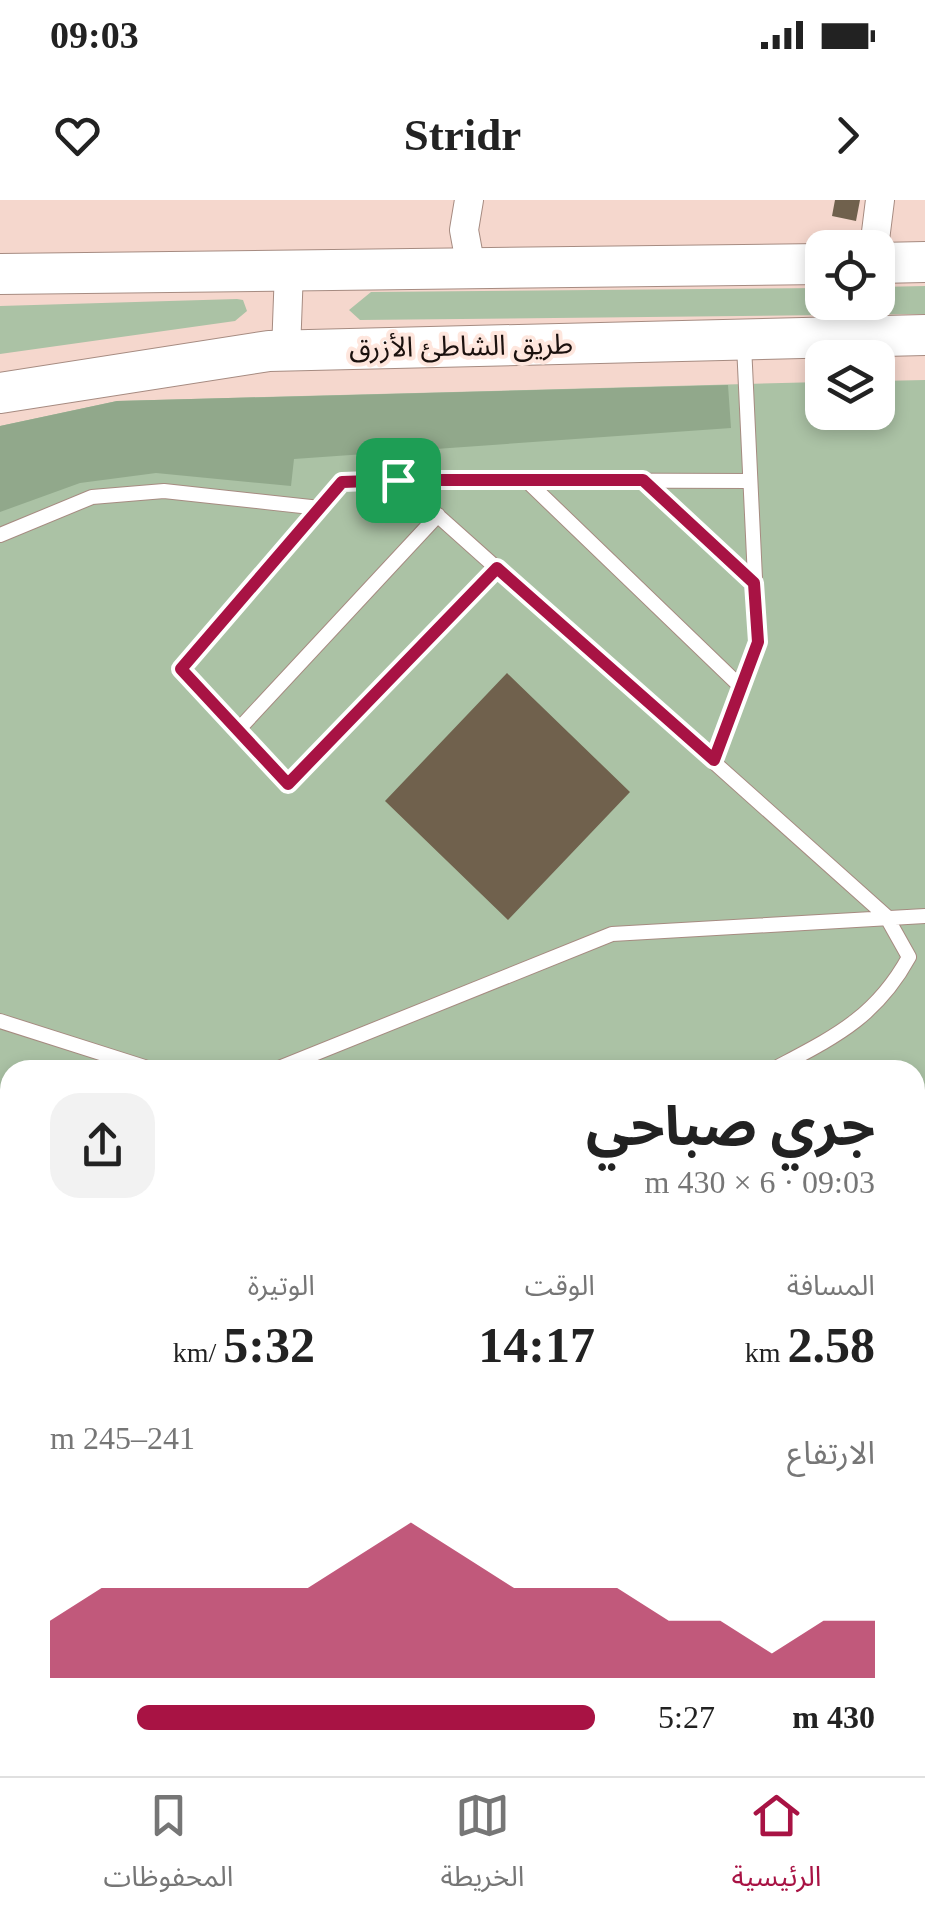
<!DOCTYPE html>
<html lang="ar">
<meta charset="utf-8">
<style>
:root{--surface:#fff;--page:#f2f2f2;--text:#222;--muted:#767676;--line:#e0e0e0;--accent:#a81344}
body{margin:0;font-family:"Times New Roman","Noto Sans Arabic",serif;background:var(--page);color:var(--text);direction:rtl;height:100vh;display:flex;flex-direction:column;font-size:38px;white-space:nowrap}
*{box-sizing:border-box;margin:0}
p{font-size:32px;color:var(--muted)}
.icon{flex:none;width:55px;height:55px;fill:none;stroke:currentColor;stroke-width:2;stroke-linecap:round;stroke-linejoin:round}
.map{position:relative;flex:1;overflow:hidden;direction:ltr}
.sheet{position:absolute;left:0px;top:860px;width:925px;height:718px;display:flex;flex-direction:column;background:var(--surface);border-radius:30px 30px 0 0;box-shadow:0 5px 15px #0003;direction:rtl}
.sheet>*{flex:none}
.controls{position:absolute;left:805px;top:30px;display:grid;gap:20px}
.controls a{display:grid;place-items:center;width:90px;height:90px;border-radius:20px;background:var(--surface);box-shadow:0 5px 15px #0003;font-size:50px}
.pin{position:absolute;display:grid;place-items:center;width:85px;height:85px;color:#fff;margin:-42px;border-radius:20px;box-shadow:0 5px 15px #0006}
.round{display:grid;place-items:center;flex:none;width:105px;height:105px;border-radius:30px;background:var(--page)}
.summary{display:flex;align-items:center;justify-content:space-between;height:170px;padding:0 50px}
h1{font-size:55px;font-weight:700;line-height:75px}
.metrics{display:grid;grid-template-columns:repeat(3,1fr);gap:15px;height:170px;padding:10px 50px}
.metrics div{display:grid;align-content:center}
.metrics b{font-size:50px;font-weight:700}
.metrics small{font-size:28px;font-weight:400}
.metrics p{font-size:28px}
.chart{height:280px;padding:20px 50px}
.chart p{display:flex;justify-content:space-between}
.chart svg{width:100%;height:180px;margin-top:10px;fill:var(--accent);opacity:.7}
ul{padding:0 50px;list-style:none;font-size:32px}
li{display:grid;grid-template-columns:160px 120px 1fr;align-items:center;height:75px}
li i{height:25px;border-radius:12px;background:var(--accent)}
.status{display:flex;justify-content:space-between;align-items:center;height:70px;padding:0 50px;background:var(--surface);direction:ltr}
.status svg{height:28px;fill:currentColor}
header{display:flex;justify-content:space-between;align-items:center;height:130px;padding:0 50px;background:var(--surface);font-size:45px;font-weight:700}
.tabs{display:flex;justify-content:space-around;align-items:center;height:140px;border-top:2px solid var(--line);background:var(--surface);font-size:28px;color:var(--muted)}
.tabs a{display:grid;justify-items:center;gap:5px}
.tabs .selected{color:var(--accent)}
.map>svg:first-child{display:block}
.green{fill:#abc2a5;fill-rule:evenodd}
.forest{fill:#91a88b}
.building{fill:#70614d}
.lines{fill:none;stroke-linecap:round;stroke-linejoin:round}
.service-casing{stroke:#a68b81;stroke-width:16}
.minor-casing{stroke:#a68b81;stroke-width:30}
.secondary-casing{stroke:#a68b81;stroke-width:42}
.service{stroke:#fff;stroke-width:14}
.minor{stroke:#fff;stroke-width:28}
.secondary{stroke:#fff;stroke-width:40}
.route-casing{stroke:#fff;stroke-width:20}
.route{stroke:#a81344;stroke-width:12}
.labels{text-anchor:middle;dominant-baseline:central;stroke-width:8;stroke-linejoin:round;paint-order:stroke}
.street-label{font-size:28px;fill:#1b110e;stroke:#fee6dd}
</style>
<div class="status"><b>09:03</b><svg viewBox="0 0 49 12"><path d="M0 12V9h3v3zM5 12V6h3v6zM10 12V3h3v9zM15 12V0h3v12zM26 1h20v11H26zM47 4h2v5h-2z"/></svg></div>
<header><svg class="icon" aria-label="forward" viewBox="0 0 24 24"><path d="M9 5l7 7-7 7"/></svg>Stridr<svg class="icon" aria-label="heart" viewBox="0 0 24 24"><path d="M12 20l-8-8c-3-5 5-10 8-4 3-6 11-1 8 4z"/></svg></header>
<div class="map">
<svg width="925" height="1576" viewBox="0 0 925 1576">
<rect width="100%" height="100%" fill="#f5d7cd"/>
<path class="green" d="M925,86V114L360,120L349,110L371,92L822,88V102H878V87Z
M237,99L243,100L247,111L235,121L0,154V106Z
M925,180V1576H0V226L117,201L822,182V212H878V181ZM10,870H915V1568H10Z"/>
<path class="forest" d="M728,185L731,228L294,259L291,286L156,273L80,283L0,312V226L117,201Z"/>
<path class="building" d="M835,0H860L856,21L832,16Z
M507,473L630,592L508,720L385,601Z"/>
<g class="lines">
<g class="service-casing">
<path id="service" d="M398,280L342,282L181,469L289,583L497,367
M526,280L742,488
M643,281L755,383
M750,281L398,280L886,716L909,757C875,819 832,838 772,870
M0,335L92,297L164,291L320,308
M238,530L438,315
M714,560L758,442L744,145
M0,821L154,870
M274,870L612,734L925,716
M0,966L10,963
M915,1534L925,1533
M563,1576L585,1568
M659,1576L670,1568"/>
</g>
<g class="minor-casing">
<path id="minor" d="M469,0L464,30L471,68
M874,48L880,0
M286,151L289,70"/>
</g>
<g class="secondary-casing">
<path id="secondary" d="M878,63L925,62
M0,74L822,64
M0,193L269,151L925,135"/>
</g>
<use href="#service" class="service"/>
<use href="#minor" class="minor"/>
<use href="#secondary" class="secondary"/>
</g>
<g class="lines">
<g class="route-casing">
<path id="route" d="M398,280H643L754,383L758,442L714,560L497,368L288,584L181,469L342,282Z"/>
</g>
<use href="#route" class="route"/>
</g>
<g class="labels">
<g class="street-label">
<text transform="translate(461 146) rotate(-1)">طريق الشاطئ الأزرق</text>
</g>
</g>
</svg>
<div class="controls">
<a><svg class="icon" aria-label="locate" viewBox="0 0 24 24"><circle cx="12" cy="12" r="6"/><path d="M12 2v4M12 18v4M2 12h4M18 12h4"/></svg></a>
<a><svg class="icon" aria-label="layers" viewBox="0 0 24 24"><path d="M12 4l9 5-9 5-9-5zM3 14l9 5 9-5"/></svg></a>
</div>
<div class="pin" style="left:398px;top:280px;background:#1e9e55"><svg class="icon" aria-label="arrive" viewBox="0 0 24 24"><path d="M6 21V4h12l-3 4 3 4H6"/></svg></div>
<section class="sheet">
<div class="summary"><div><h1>جري صباحي</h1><p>09:03 · 6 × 430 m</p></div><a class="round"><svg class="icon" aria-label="share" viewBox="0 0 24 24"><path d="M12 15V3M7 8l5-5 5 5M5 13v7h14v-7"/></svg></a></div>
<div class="metrics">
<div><p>المسافة</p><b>2.58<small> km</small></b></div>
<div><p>الوقت</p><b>14:17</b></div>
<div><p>الوتيرة</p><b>5:32<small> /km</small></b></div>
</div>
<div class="chart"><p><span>الارتفاع</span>241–245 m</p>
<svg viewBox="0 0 160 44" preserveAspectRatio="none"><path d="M0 44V30L10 22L20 22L30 22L40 22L50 22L60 14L70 6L80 14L90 22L100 22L110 22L120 30L130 30L140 38L150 30L160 30V44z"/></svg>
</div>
<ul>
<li><b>430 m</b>5:27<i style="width:84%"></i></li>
</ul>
</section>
</div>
<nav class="tabs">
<a class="selected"><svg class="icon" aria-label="home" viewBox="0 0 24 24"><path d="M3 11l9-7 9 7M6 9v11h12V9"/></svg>الرئيسية</a>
<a><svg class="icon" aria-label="map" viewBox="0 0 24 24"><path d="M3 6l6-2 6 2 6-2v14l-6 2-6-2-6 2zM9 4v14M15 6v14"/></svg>الخريطة</a>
<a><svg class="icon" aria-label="saved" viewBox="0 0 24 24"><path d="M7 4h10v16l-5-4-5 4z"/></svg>المحفوظات</a>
</nav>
